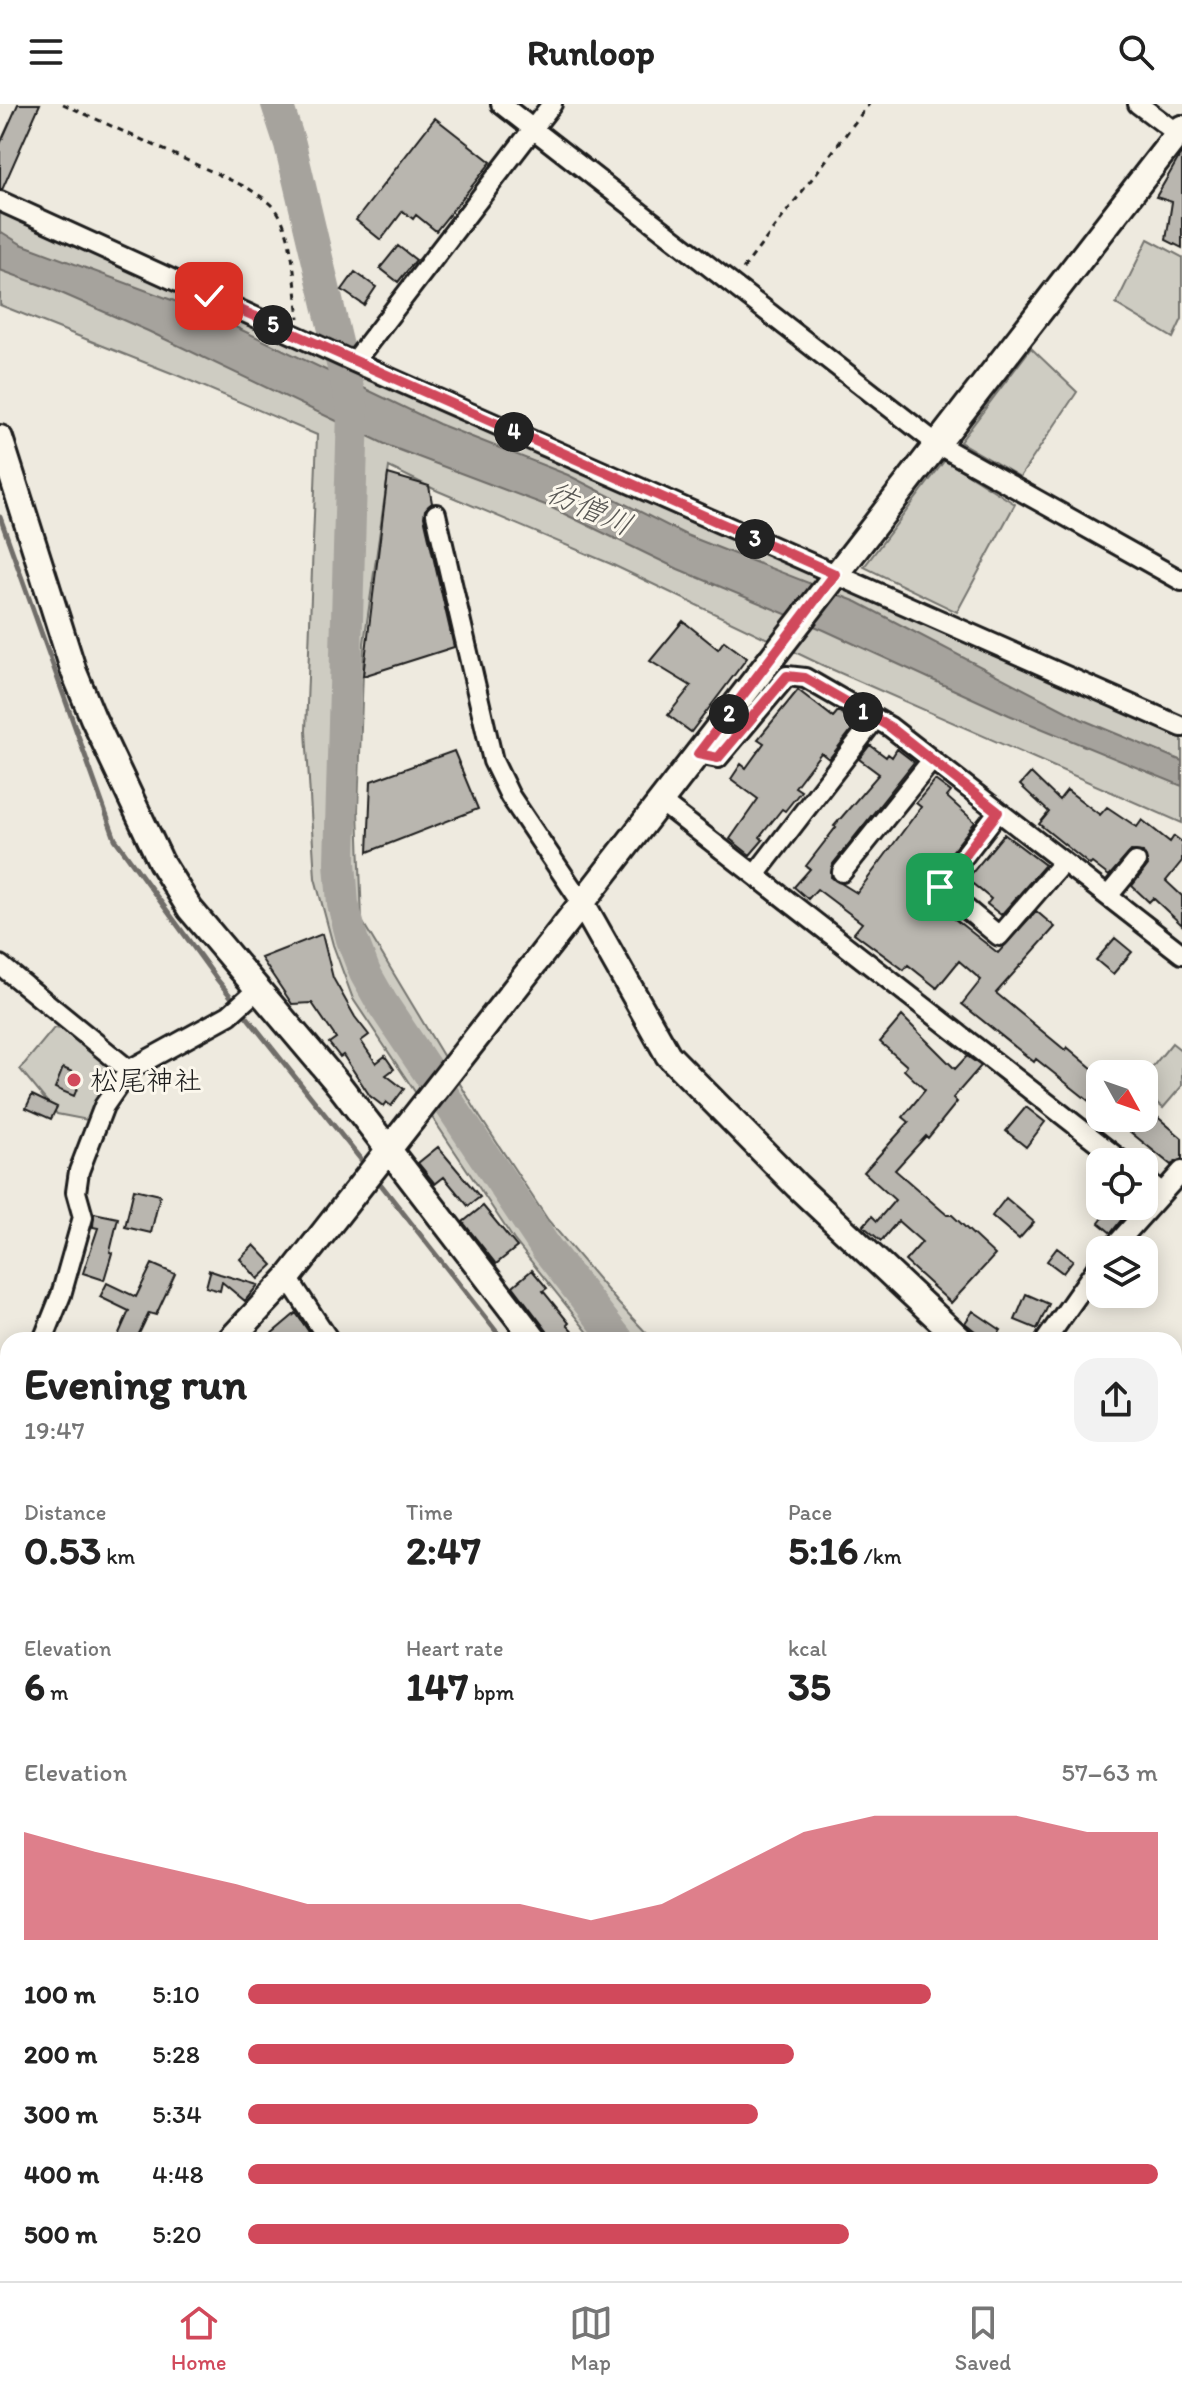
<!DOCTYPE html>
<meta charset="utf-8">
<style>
:root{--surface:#fff;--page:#f2f2f2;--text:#222;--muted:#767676;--line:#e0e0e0;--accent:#d1495b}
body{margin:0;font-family:Itim,"Klee One",sans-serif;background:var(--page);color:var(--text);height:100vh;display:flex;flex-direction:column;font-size:30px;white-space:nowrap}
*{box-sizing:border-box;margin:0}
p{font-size:26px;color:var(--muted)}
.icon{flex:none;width:44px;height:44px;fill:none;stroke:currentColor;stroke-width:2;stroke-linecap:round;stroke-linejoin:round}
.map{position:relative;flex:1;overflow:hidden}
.sheet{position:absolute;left:0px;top:1228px;width:1182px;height:950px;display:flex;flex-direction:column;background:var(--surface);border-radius:24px 24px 0 0;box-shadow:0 4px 20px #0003}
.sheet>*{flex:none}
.needle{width:52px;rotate:130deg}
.tools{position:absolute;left:1086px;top:956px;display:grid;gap:16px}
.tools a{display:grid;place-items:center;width:72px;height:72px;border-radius:16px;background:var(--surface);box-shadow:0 4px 20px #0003;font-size:40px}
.pin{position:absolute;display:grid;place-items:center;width:68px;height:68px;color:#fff;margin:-34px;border-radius:16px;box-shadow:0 4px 12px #0006}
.km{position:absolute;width:40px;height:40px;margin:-20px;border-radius:50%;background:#222;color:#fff;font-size:22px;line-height:40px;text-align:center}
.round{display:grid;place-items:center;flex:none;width:84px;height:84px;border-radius:24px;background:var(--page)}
.head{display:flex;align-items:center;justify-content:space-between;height:136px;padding:0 24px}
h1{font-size:44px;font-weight:700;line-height:60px}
.stats{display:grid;grid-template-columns:repeat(3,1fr);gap:12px;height:136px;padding:8px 24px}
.stats div{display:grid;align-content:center}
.stats b{font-size:40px;font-weight:700}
.stats small{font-size:22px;font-weight:400}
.stats p{font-size:22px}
.chart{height:224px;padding:16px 24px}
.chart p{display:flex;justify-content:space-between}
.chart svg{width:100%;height:144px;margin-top:8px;fill:var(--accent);opacity:.7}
ul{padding:0 24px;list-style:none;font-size:26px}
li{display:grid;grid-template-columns:128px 96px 1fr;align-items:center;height:60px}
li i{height:20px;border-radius:10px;background:var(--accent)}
header{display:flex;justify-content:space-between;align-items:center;height:104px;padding:0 24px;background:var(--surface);font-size:36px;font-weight:700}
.dock{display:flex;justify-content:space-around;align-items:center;height:112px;border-top:2px solid var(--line);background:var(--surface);font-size:22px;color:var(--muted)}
.dock a{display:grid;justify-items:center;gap:4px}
.dock .current{color:var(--accent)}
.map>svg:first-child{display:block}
.green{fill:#ceccc2;stroke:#75746f;stroke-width:2}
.water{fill:#a6a39d;stroke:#6f6d69;stroke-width:2}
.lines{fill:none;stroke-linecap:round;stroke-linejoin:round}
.stream{stroke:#6f6d69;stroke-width:5}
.river{stroke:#a6a39d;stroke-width:32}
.building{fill:#b9b6af;stroke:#1c1c1c;stroke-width:2}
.street-casing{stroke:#1c1c1c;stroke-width:24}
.secondary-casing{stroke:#1c1c1c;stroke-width:30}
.path{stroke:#1c1c1c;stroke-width:3;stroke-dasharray:6 6;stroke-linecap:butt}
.street{stroke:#fbf7ec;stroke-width:18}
.secondary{stroke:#fbf7ec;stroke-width:24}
.route-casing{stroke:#fff;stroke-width:16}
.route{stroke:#d1495b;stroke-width:10}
.poi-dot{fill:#d1495b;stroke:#fbf7ec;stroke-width:3}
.labels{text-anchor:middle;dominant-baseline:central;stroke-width:6;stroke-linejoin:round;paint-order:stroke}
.poi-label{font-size:28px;fill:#1c1c1c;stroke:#fbf7ec;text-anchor:start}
.water-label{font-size:30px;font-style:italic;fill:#5a5956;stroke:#fbf7ec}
</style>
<header><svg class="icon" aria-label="menu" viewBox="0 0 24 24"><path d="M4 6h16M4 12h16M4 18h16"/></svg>Runloop<svg class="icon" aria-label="search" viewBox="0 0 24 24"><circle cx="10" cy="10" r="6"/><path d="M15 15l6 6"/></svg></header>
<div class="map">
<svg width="1182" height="2177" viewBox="0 0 1182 2177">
<rect width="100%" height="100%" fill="#eeeadf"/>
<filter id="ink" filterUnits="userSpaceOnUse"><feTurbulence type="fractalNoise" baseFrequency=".0125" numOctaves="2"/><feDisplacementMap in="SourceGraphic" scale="16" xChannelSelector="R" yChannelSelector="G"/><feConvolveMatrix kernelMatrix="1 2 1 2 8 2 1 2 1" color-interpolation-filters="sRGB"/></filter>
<g filter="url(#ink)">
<path class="green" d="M0,100L1182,623V719L822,561L611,460L438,387L389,363L364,539L358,706L362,817L480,1013L548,1116L619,1200L653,1236H594L514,1136L353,895L333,841L315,774L306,627L317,331L179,272L0,201Z
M1148,135L1182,153V215L1173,234L1116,200Z
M1031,244L1077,288L1020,373L960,338Z
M945,356L1015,400L957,508L864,463Z
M54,924L82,928L129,966L98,1018L57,1010L20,965Z
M1172,939L1182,947V982L1163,1004L1144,988V973Z"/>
<path class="water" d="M0,127L21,140L204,208L439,320L568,371L686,431L857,498L1081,615L1182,657V682L1009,611L824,526L678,465L548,402L389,342L148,227L52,185L0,166Z"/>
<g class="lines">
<path class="stream" d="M0,413L115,735L216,874L366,1062
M375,1073L503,1236
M1174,2025L1182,2036
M0,2144L8,2145
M146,2170L168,2177"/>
<path class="river" d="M277,0L290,40L353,306L340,758L343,800L352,835L365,869L382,899L546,1144L618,1236
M1174,1484H1182
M0,1840L8,1848
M409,2170L418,2177"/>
</g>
<path class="building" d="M18,0H40L2,86L0,85V40Z
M435,14L491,58L436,127L416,111L413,115L403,107L381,136L356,116Z
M1182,48V144L1166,136L1172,98L1156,93Z
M398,142L416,156L398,178L380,164Z
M355,168L376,183L364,201L342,186Z
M388,370L429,382L432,399L425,406L424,413L454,543L363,572Z
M683,517L718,545L724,537L747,554L691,628L668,611L691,582L650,557Z
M798,586L833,613L838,607L856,620L829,655L821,649L795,683L801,687L785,707L782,705L760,733L763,736L750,751L730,735L758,695L731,675L741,660L746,664L764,639L758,635Z
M870,641L886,653L888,650L892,653L897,645L914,658L833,760L831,773L857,789L921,703L916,699L935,676L951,688L947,693L975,718L930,776L923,787L926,789L924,791L998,849L1036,807L1055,823L996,889L1065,946L1067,943L1100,971V1006L1036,955L1034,958L962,900L981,876L959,857L937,884L908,861L904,866L854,829L862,819L817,785L808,795L794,783L810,765L806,762L836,723L834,722L879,670L859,655Z
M454,647L478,705L368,748L371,677Z
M1031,669L1059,696L1067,686L1100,711L1107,703L1137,723L1142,716L1170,738L1174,732L1182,738V757L1166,777L1182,792V821L1153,794L1149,798L1132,782L1148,761L1143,748L1131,747L1109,772L1092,759L1090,761L1039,720L1049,708L1020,681Z
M1004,730L1045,761L1001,811L987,800L991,795L967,775Z
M322,830L333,874L355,913L369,931L361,937L376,959L385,952L394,965L386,971L404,985L391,1002L386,998L383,1002L370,992L343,951L340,953L329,939L336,934L312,899L292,900L261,854Z
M1115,834L1132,848L1113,870L1096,856Z
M902,912L955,965L967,952L981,962L953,994L957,998L928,1034L926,1032L895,1066L947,1111H952L995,1151L951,1199L905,1157L922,1138L898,1117L881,1137L863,1122L872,1112L877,1117L895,1096L864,1068L909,1018L903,1013L925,986L904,966L907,962L880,938Z
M63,964L82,972L74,992L55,984Z
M32,991L57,1003L51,1015L26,1004Z
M1026,1003L1045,1018L1026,1043L1006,1027Z
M1154,1010L1182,1034V1055L1171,1061L1113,1014H1150Z
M438,1043L480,1093L468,1102L444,1073L435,1080L418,1059Z
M134,1085L160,1091L151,1129L125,1123Z
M1006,1094L1034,1118L1019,1135L992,1112Z
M483,1102L517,1143L496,1160L463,1118Z
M1112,1102H1132L1111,1129L1099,1119Z
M94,1109L118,1114L110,1148L112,1149L104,1176L83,1169L98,1124L93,1123Z
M254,1141L273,1161L258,1175L240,1155Z
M1057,1144L1073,1156L1063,1169L1047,1157Z
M152,1160L175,1170L156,1211L149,1209L136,1236H116L129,1207L100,1193L107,1179L136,1193Z
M208,1166L220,1170L258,1181L245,1197L222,1178L220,1187L206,1183L210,1168Z
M532,1166L547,1184L543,1187L569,1219L567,1221L581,1236H550L547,1227L513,1182Z
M1026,1190L1049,1200L1037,1225L1015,1216Z
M973,1207L1001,1226L994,1236H986L965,1219Z
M296,1209L309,1228L300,1236H264Z"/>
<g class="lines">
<g class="street-casing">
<path id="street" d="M501,0L937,340L1182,477
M1138,0L1182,33
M0,97L354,258L1182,623
M354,258L552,0
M436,410L493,657L510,692L582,799
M698,650L718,654L787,572L805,574L890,623L1182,850
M661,698L1123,1058
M998,708L940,783L999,832L1063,758
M842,768L932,656
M755,771L875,615
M1108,792L1136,758
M0,861L129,966
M1144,1074L1161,1088
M1111,1146L1182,1067
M288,1174L329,1236
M43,1236L61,1191L83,1113L76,1088L79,1067L104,1002L129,966L229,911L258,885
M1046,1236L1100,1159
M1174,1301L1182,1285
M0,1318L8,1303
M0,1355L8,1363
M1174,1506H1182
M0,1626L8,1633
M1174,1897L1182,1890
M0,2160L8,2161
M77,2170L121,2177
M395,2170L404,2177
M732,2170L741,2177
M1153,2170L1162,2177
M810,2177L815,2170"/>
</g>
<g class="secondary-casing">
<path id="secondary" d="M0,334L74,568L93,614L161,758L190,805L339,981L535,1236
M582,799L668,951L797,1082L961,1236
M230,1236L288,1174L582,799L1182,24
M1174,1355L1182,1358
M0,1450L8,1443
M1174,1988L1182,2001"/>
</g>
<path class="path" d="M63,0L248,84C256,90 267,95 274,103C294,127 295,183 299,214
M743,165L869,0
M0,1910L8,1918"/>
<use href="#street" class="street"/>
<use href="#secondary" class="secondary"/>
</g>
</g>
<g class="lines" filter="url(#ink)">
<g class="route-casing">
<path id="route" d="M209,192L835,470L698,650L718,654L787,572L805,574L890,623L998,708L940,783"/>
</g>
<use href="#route" class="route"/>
</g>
<circle class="poi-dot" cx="74" cy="976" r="8"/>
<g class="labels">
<g class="poi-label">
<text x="90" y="976">松尾神社</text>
</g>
<g class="water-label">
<text transform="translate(590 404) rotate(24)">彷僧川</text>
</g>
</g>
</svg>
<div class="tools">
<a><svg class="needle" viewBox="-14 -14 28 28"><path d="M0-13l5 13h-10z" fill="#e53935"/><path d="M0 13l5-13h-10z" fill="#767676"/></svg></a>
<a><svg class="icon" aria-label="locate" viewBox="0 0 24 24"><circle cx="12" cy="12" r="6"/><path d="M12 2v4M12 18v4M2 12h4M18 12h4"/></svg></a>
<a><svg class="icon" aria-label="layers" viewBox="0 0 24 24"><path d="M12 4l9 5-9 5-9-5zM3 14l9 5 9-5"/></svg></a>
</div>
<div class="pin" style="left:940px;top:783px;background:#1e9e55"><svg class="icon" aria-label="arrive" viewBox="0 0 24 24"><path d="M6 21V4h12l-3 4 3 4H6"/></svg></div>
<div class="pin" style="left:209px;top:192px;background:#d93025"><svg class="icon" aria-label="check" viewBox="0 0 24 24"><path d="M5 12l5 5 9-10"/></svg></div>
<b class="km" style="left:863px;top:608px">1</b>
<b class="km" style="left:729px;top:610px">2</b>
<b class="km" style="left:755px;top:435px">3</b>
<b class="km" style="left:514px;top:328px">4</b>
<b class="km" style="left:273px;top:221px">5</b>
<section class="sheet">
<div class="head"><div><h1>Evening run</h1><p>19:47</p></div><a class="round"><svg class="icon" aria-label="share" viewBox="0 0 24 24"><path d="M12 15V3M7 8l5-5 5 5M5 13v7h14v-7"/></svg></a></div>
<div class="stats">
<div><p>Distance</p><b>0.53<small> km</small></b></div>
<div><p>Time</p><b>2:47</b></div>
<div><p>Pace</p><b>5:16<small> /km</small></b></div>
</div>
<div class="stats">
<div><p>Elevation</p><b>6<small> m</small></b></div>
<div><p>Heart rate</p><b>147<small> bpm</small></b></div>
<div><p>kcal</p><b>35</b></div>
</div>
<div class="chart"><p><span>Elevation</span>57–63 m</p>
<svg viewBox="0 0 160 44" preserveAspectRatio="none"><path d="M0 44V11L10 17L20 22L30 27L40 33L50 33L60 33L70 33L80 38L90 33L100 22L110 11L120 6L130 6L140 6L150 11L160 11V44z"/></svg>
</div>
<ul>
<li><b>100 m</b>5:10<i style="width:75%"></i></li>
<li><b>200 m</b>5:28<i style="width:60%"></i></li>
<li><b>300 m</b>5:34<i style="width:56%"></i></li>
<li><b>400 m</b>4:48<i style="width:100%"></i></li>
<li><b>500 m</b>5:20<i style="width:66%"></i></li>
</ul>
</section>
</div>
<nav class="dock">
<a class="current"><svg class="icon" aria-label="home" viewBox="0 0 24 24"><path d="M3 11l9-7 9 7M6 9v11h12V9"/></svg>Home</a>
<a><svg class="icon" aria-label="map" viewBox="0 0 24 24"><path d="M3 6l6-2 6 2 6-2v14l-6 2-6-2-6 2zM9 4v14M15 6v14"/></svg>Map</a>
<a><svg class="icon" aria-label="saved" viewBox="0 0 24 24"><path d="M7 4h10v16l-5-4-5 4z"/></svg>Saved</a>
</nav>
